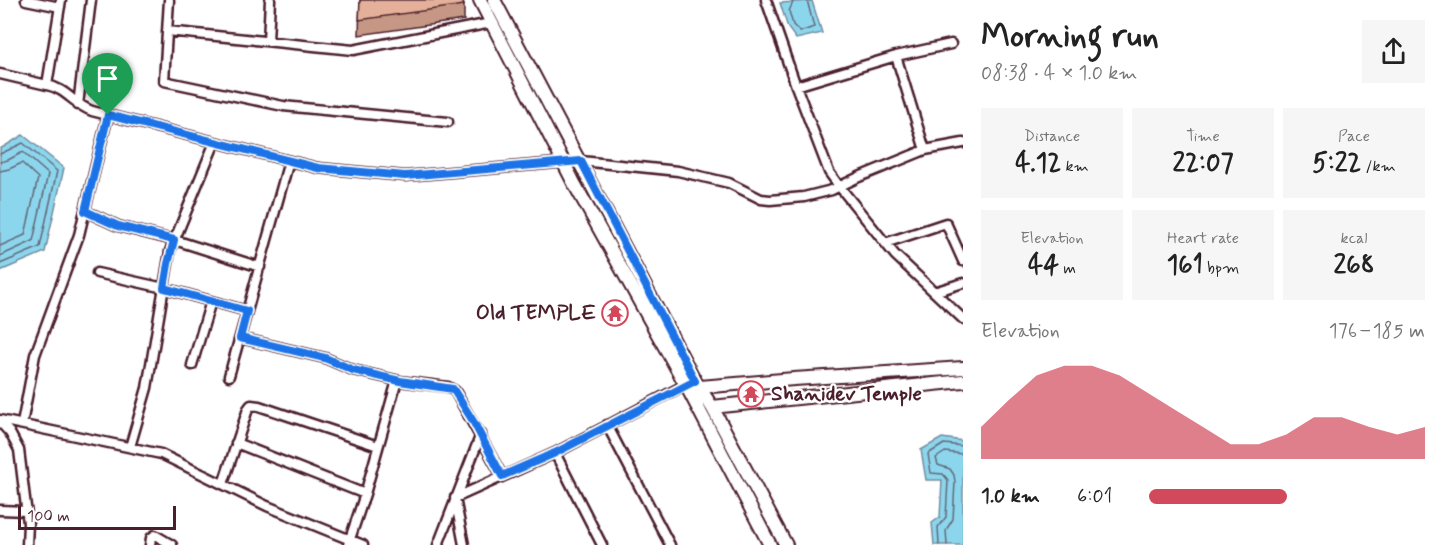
<!DOCTYPE html>
<meta charset="utf-8">
<style>
:root{--surface:#fff;--page:#f6f6f6;--text:#222;--muted:#767676;--accent:#d1495b}
body{margin:0;font-family:Mynerve,sans-serif;background:var(--page);color:var(--text);height:100vh;display:flex;flex-direction:column;font-size:22px;white-space:nowrap}
*{box-sizing:border-box;margin:0}
p{font-size:20px;color:var(--muted)}
.icon{flex:none;width:33px;height:33px;fill:none;stroke:currentColor;stroke-width:2;stroke-linecap:round;stroke-linejoin:round}
.map{position:relative;flex:1;overflow:hidden}
.sheet{display:flex;flex-direction:column;background:var(--surface);width:480px}
.sheet>*{flex:none}
.scale{position:absolute;left:18px;bottom:15px;width:158px;box-sizing:border-box;padding-left:6px;border:3px solid #4a1f2b;border-top:0;font-size:16px;line-height:21px;white-space:nowrap;color:#4a1f2b;-webkit-text-stroke:4px #fff;paint-order:stroke}
.pin{position:absolute;display:grid;place-items:center;width:51px;height:51px;color:#fff;margin:-62px -26px;border-radius:50% 50% 50% 0;rotate:-45deg;box-shadow:0 0 6px #0007}
.pin .icon{rotate:45deg}
.round{display:grid;place-items:center;flex:none;width:63px;height:63px;border-radius:0px;background:var(--page)}
.headline{display:flex;align-items:center;justify-content:space-between;height:102px;padding:0 18px}
h1{font-size:33px;font-weight:700;line-height:45px}
.figures{display:grid;grid-template-columns:repeat(3,1fr);gap:9px;height:102px;padding:6px 18px}
.figures div{display:grid;align-content:center;border-radius:0px;background:var(--page);text-align:center}
.figures b{font-size:26px;font-weight:700}
.figures small{font-size:16px;font-weight:400}
.figures p{font-size:16px}
.chart{height:168px;padding:12px 18px}
.chart p{display:flex;justify-content:space-between}
.chart svg{width:100%;height:108px;margin-top:6px;fill:var(--accent);opacity:.7}
ul{padding:0 18px;list-style:none;font-size:20px}
li{display:grid;grid-template-columns:96px 72px 1fr;align-items:center;height:45px}
li i{height:15px;border-radius:8px;background:var(--accent)}
main{display:flex;flex:1;min-height:0}
.map>svg:first-child{display:block}
.water{fill:#8cd6ed;stroke:#728d9f;stroke-width:1.5}
.lines{fill:none;stroke-linecap:round;stroke-linejoin:round}
.shore{stroke:#646879;stroke-width:1.5}
.street-casing{stroke:#4a1f2b;stroke-width:13}
.secondary-casing{stroke:#4a1f2b;stroke-width:16}
.street{stroke:#fff;stroke-width:8}
.secondary{stroke:#fff;stroke-width:12}
.wall{fill:#c59784;stroke:#4a1f2b;stroke-width:1.5}
.building{fill:#e5b099;stroke:#4a1f2b;stroke-width:1.5}
.route-casing{stroke:#fff;stroke-width:12}
.route{stroke:#1a73e8;stroke-width:8}
.labels{text-anchor:middle;dominant-baseline:central;stroke-width:4.5;stroke-linejoin:round;paint-order:stroke}
.poi-label{font-size:21px;font-weight:bold;fill:#4a1f2b;stroke:#fff;text-anchor:end}
</style>
<main>
<div class="map">
<svg width="963" height="545" viewBox="0 0 963 545">
<rect width="100%" height="100%" fill="#fff"/>
<filter id="ink" filterUnits="userSpaceOnUse"><feTurbulence type="fractalNoise" baseFrequency=".0167" numOctaves="2"/><feDisplacementMap in="SourceGraphic" scale="12" xChannelSelector="R" yChannelSelector="G"/><feConvolveMatrix kernelMatrix="1 2 1 2 8 2 1 2 1" color-interpolation-filters="sRGB"/></filter>
<g filter="url(#ink)">
<path class="water" d="M812,1L822,33L796,39L788,28L780,3Z
M23,135L64,168L45,252L0,271V149Z
M942,438L963,441V545H934L932,523L940,517L942,480H926L921,450Z"/>
<g class="lines">
<path class="shore" d="M794,0L789,11L793,25L800,32L814,27L807,0
M0,154L23,143L57,171L40,247L0,264
M0,162L8,160L23,152L48,174L33,241L0,256
M0,171L9,169L22,163L38,178L25,235L0,246
M939,545L938,527L946,517L948,480L943,474L931,473L928,454L944,444L963,446
M947,545L946,530L953,519L955,482L954,475L950,469L938,465L936,458L945,452L963,454"/>
<g class="street-casing">
<path id="street" d="M26,0L60,7
M169,0L164,81L283,106L448,122
M766,0L796,86
M167,31L353,50L491,23
M268,41L270,0
M951,44L896,56L796,86L829,172L839,186L895,255L963,319
M896,56L925,150L963,143
M0,74L47,85L61,0
M47,85C67,89 73,104 92,111L318,168L405,176L581,161L678,171L729,183L761,199L770,200L804,197L832,190L859,177L925,150
M78,105L91,0
M85,211L118,226L181,242L260,267
M885,243L946,223L963,261
M97,273L164,288L247,311
M934,292L963,283
M240,338L325,358L353,370L400,381
M192,365L211,301
M229,376L289,161
M0,420L161,454L267,506L363,545
M0,422L10,433L19,450L28,523L27,545
M22,424L35,355L79,235L108,115
M607,425L670,545
M236,443L365,494
M130,447L147,388L170,251L215,142
M555,453L602,545
M223,484L248,409L251,405L259,406L378,446
M0,510L26,511
M150,545L151,538L155,535L172,545
M348,545L365,494L396,384L399,381L448,387L455,391L502,476
M438,545L481,434
M464,545L455,498L555,453L689,383"/>
</g>
<g class="secondary-casing">
<path id="secondary" d="M480,0L575,185L686,385L770,545
M494,0L695,381L712,407L786,545
M700,387L794,379L963,368
M712,407L963,381"/>
</g>
<use href="#street" class="street"/>
<use href="#secondary" class="secondary"/>
</g>
<path class="wall" d="M360,0L464,5V20L359,35Z"/>
<path class="building" d="M360,0H462L464,5L359,20Z"/>
</g>
<g class="lines" filter="url(#ink)">
<g class="route-casing">
<path id="route" d="M108,115L318,168L405,176L581,161L695,381L555,453L502,476L473,421L453,389L400,381L353,370L325,358L240,338L247,311L164,288L168,264L174,240L118,226L85,211Z"/>
</g>
<use href="#route" class="route"/>
</g>
<defs>
<g id="temple-ring" transform="scale(1.35)"><circle r="9.5" fill="#fff" stroke="#d1495b" stroke-width="1.5"/><path d="M0-6L5-2H3V0L6.5 2.5H4V6H1.5V3h-3V6H-4V2.5H-6.5L-3 0V-2H-5Z" fill="#d1495b"/></g>
</defs>
<g fill-rule="evenodd">
<use href="#temple-ring" x="615" y="313"/>
<use href="#temple-ring" x="751" y="394"/>
</g>
<g class="labels">
<g class="poi-label">
<text x="596" y="313">Old TEMPLE</text>
<text x="771" y="394" text-anchor="start">Shanidev Temple</text>
</g>
</g>
</svg>
<div class="scale">100 m</div>
<div class="pin" style="left:108px;top:115px;background:#1e9e55"><svg class="icon" aria-label="arrive" viewBox="0 0 24 24"><path d="M6 21V4h12l-3 4 3 4H6"/></svg></div>
</div>
<section class="sheet">
<div class="headline"><div><h1>Morning run</h1><p>08:38 · 4 × 1.0 km</p></div><a class="round"><svg class="icon" aria-label="share" viewBox="0 0 24 24"><path d="M12 15V3M7 8l5-5 5 5M5 13v7h14v-7"/></svg></a></div>
<div class="figures">
<div><p>Distance</p><b>4.12<small> km</small></b></div>
<div><p>Time</p><b>22:07</b></div>
<div><p>Pace</p><b>5:22<small> /km</small></b></div>
</div>
<div class="figures">
<div><p>Elevation</p><b>44<small> m</small></b></div>
<div><p>Heart rate</p><b>161<small> bpm</small></b></div>
<div><p>kcal</p><b>268</b></div>
</div>
<div class="chart"><p><span>Elevation</span>176–185 m</p>
<svg viewBox="0 0 160 44" preserveAspectRatio="none"><path d="M0 44V31L10 20L20 10L30 6L40 6L50 10L60 17L70 24L80 31L90 38L100 38L110 34L120 27L130 27L140 31L150 34L160 31V44z"/></svg>
</div>
<ul>
<li><b>1.0 km</b>6:01<i style="width:50%"></i></li>
</ul>
</section>
</main>
